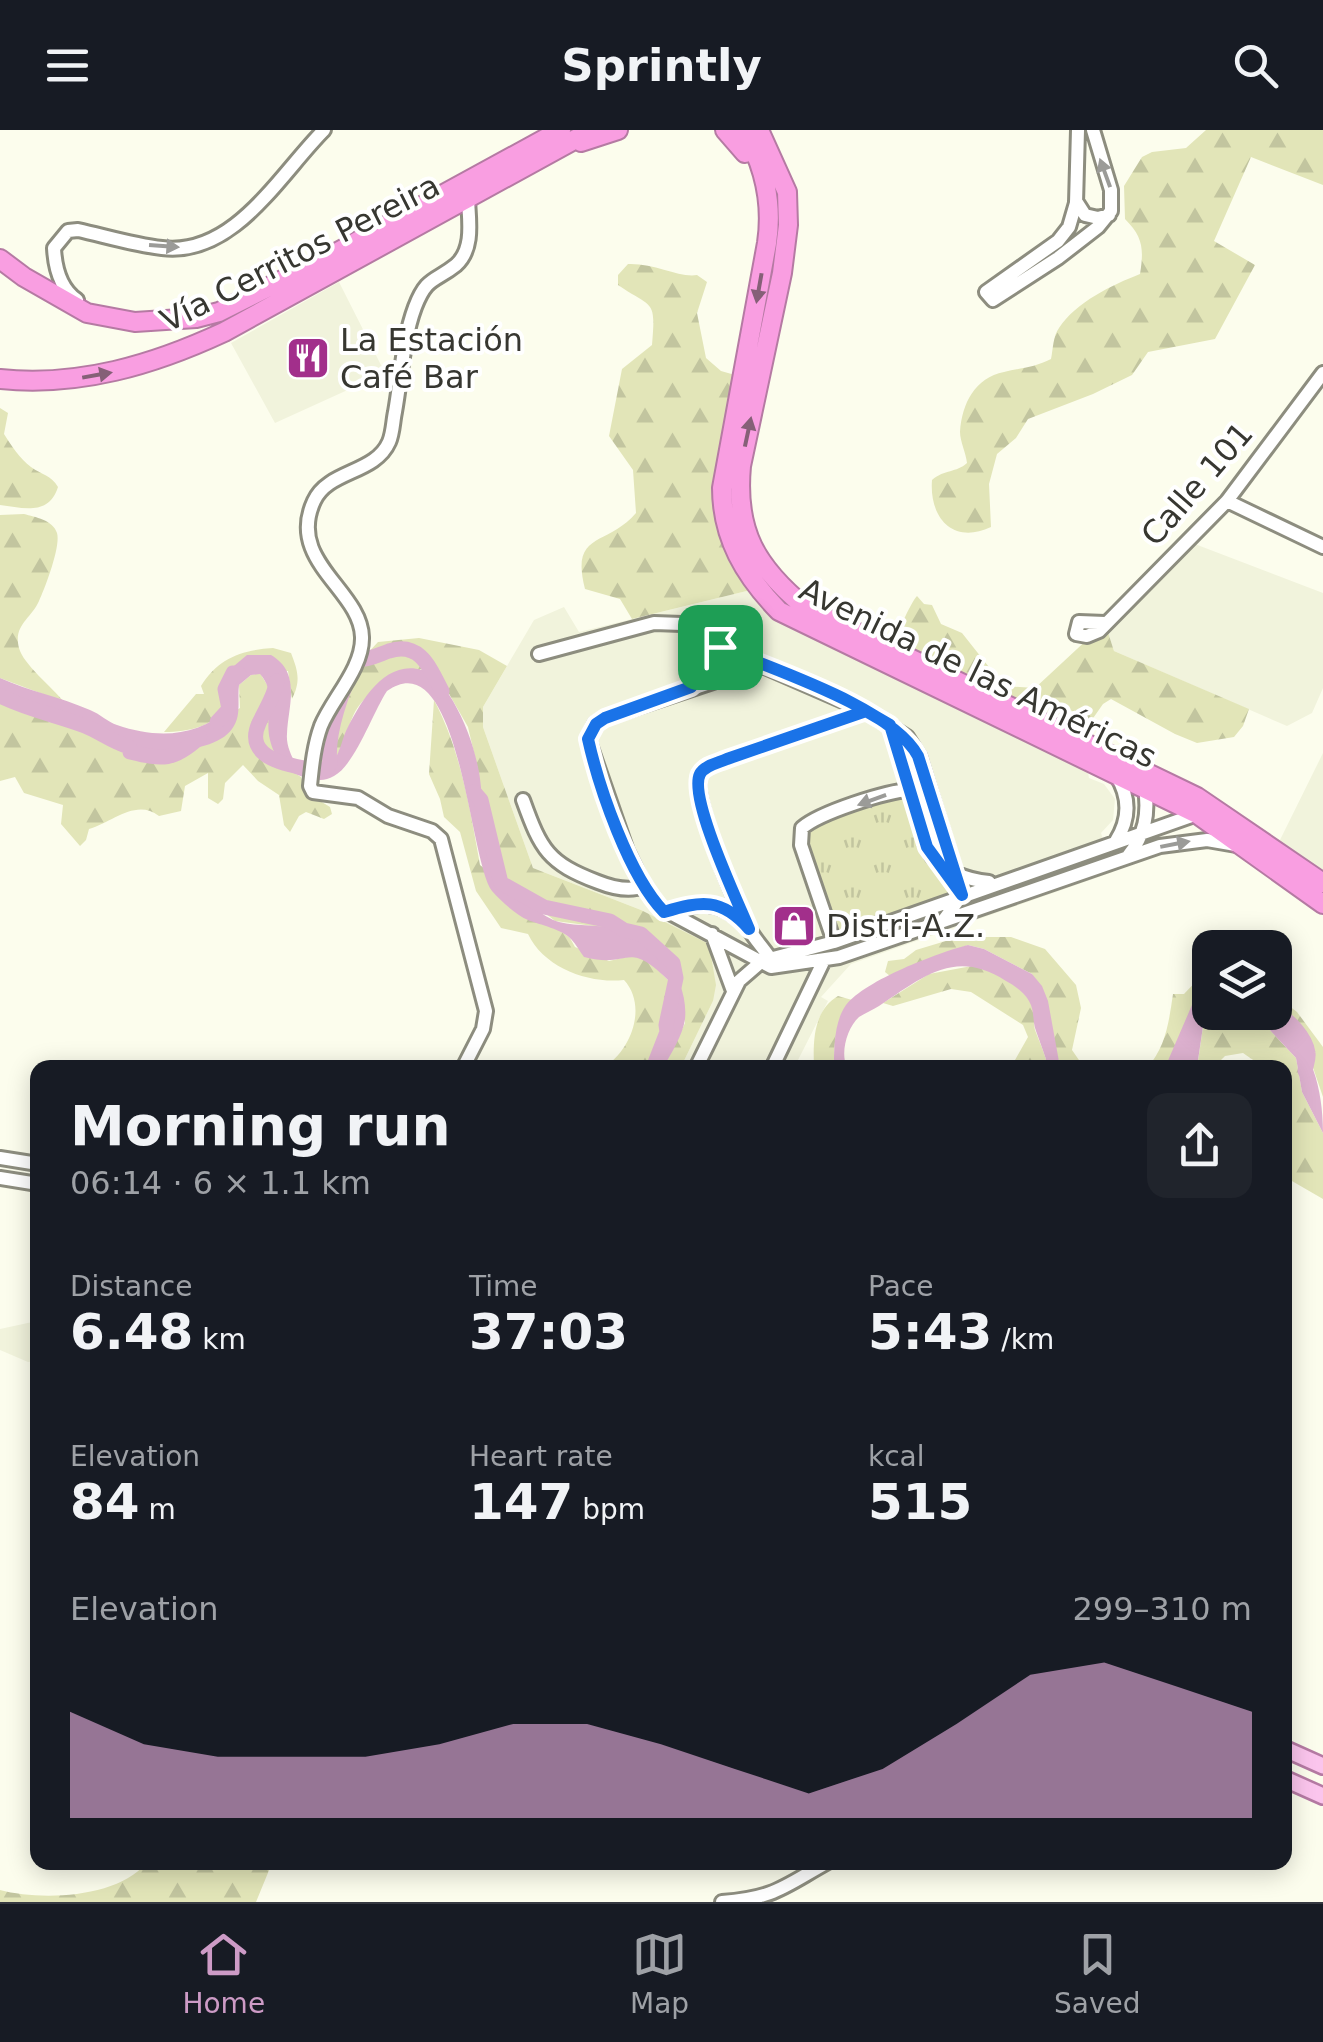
<!DOCTYPE html>
<meta charset="utf-8">
<style>
:root{--surface:#171b24;--page:#20242c;--text:#f1f3f6;--muted:#9ea1a6;--line:#363941;--accent:#cd9bc6}
body{margin:0;font-family:"DejaVu Sans",sans-serif;background:var(--page);color:var(--text);height:100vh;display:flex;flex-direction:column;font-size:38px;white-space:nowrap}
*{box-sizing:border-box;margin:0}
p{font-size:32px;color:var(--muted)}
.icon{flex:none;width:55px;height:55px;fill:none;stroke:currentColor;stroke-width:2;stroke-linecap:round;stroke-linejoin:round}
.map{position:relative;flex:1;overflow:hidden}
.panel{position:absolute;left:30px;top:930px;width:1262px;height:810px;display:flex;flex-direction:column;background:var(--surface);border-radius:20px;box-shadow:0 5px 25px #0003}
.panel>*{flex:none}
.controls{position:absolute;left:1192px;top:800px;display:grid;gap:20px}
.controls a{display:grid;place-items:center;width:100px;height:100px;border-radius:20px;background:var(--surface);box-shadow:0 5px 25px #0003;font-size:50px}
.pin{position:absolute;display:grid;place-items:center;width:85px;height:85px;color:#fff;margin:-42px;border-radius:20px;box-shadow:0 5px 15px #0006}
.round{display:grid;place-items:center;flex:none;width:105px;height:105px;border-radius:20px;background:var(--page)}
.summary{display:flex;align-items:center;justify-content:space-between;height:170px;padding:0 40px}
h1{font-size:55px;font-weight:800;line-height:75px}
.figures{display:grid;grid-template-columns:repeat(3,1fr);gap:15px;height:170px;padding:10px 40px}
.figures div{display:grid;align-content:center}
.figures b{font-size:50px;font-weight:800}
.figures small{font-size:28px;font-weight:400}
.figures p{font-size:28px}
.chart{height:280px;padding:20px 40px}
.chart p{display:flex;justify-content:space-between}
.chart svg{width:100%;height:180px;margin-top:10px;fill:var(--accent);opacity:.7}
header{display:flex;justify-content:space-between;align-items:center;height:130px;padding:0 40px;background:var(--surface);font-size:45px;font-weight:800}
.menu{display:flex;justify-content:space-around;align-items:center;height:140px;border-top:2px solid var(--line);background:var(--surface);font-size:28px;color:var(--muted)}
.menu a{display:grid;justify-items:center;gap:5px}
.menu .active{color:var(--accent)}
.map>svg:first-child{display:block}
.built{fill:#f1f3dc}
.forest{fill:url(#forest-firs)}
.park{fill:url(#park-tufts)}
.water{fill:#ddb1cf}
.lines{fill:none;stroke-linecap:round;stroke-linejoin:round}
.river{stroke:#ddb1cf;stroke-width:15}
.minor-casing{stroke:#8d8d7f;stroke-width:18}
.major-casing{stroke:#b57aa3;stroke-width:20}
.highway-casing{stroke:#b57aa3;stroke-width:22}
.minor{stroke:#fff;stroke-width:12}
.major{stroke:#fbc5ed;stroke-width:15}
.highway{stroke:#f99ee1;stroke-width:18}
.oneway{fill:#9b9b98}
.oneway2{fill:#856077}
.route-casing{stroke:#fff;stroke-width:20}
.route{stroke:#1a73e8;stroke-width:12}
.labels{text-anchor:middle;dominant-baseline:central;stroke-width:8;stroke-linejoin:round;paint-order:stroke}
.street-label{font-size:32px;fill:#373731;stroke:#fff}
.poi-label{font-size:32px;fill:#373731;stroke:#fff;text-anchor:start}
</style>
<header><svg class="icon" aria-label="menu" viewBox="0 0 24 24"><path d="M4 6h16M4 12h16M4 18h16"/></svg>Sprintly<svg class="icon" aria-label="search" viewBox="0 0 24 24"><circle cx="10" cy="10" r="6"/><path d="M15 15l6 6"/></svg></header>
<div class="map">
<svg width="1323" height="1772" viewBox="0 0 1323 1772">
<defs>
<pattern id="forest-firs" width="22" height="20" patternUnits="userSpaceOnUse" patternTransform="scale(2.5)"><rect width="22" height="20" fill="#e2e5b8"/><path d="M5 1l3.5 6h-7zM16 11l3.5 6h-7z" fill="#c2c59f"/></pattern>
<pattern id="park-tufts" width="24" height="20" patternUnits="userSpaceOnUse" patternTransform="scale(2.5)"><rect width="24" height="20" fill="#e2e5b8"/><path d="M3 7l-1-3M5 7V3M7 7l1-3M15 17l-1-3M17 17v-4M19 17l1-3" fill="none" stroke="#c2c59f"/></pattern>
</defs>
<rect width="100%" height="100%" fill="#fcfded"/>
<path class="built" d="M339,152L385,243L275,293L231,213Z
M1187,411L1323,463V558L1312,583L1287,596L1114,521L1105,493Z
M759,458L762,463L1086,631L1089,648L1104,654L1115,669L1113,690L1101,703L1113,742L851,834L821,867L828,871L798,930V937H681L713,871L709,815L641,780L533,738L483,597V577L534,490L564,477L579,502Z
M1323,623V745L1278,714Z
M37,1191V1231L28,1232L0,1220V1199Z"/>
<path class="forest" d="M1206,0H1323V55L1251,27L1214,111L1255,135L1215,209L1148,222L1132,245L1093,264L1028,289L1016,308L997,324L989,354L991,397C953,415 929,388 932,350C945,339 956,343 967,333C966,323 960,311 960,302C962,273 975,248 1004,242C1021,238 1036,237 1051,229C1053,219 1053,206 1059,198C1076,172 1112,155 1140,144C1144,119 1143,107 1125,89L1124,56L1142,27L1152,22L1186,18Z
M628,134C655,133 679,148 697,145L707,152L697,183L706,228L721,241L742,247L722,378L759,458L632,489L620,469L585,459C570,401 607,417 636,383L633,340L609,306L622,239L652,215C656,168 653,179 618,155V145Z
M0,278L8,283L4,304C11,315 20,329 31,337C42,345 51,345 58,357C49,386 23,378 0,375Z
M24,384C35,387 53,390 57,403C61,416 45,458 39,471C31,489 13,495 19,518C23,534 52,557 64,572L0,548V385Z
M917,466L924,474L932,475L941,494L962,503L1004,556L1035,558L1105,493L1114,521L1249,579L1243,596L1234,607L1197,613L1175,604L1111,569L1103,574L1089,594L1080,592L1071,580L1038,592L893,520C894,509 911,472 917,466Z
M419,508L479,520L507,536L483,577V597L533,738L641,780L709,814L716,855L713,871L681,937H664L685,893L676,848L663,824L654,814L624,800L555,791L504,750L483,693L478,640L468,597L444,555L421,539C403,549 377,557 363,571C343,590 347,637 315,642L320,598L365,526L378,512Z
M273,518L291,523C298,541 301,551 292,569L288,541H228L229,579C209,596 191,602 164,602L196,564H204L201,556C218,528 242,520 273,518Z
M260,543L269,558V600L276,624L282,635L301,647L307,663L330,677L332,684L324,689L306,682L299,686L290,702L284,695L279,665L258,651L243,635L225,653L223,669L218,674L208,668V643L185,656L181,681L159,686C136,668 113,692 89,699L86,710L80,716L61,694L63,675L24,663L15,647L0,651V565L59,583L114,612L159,620H178L240,578L239,555L251,545Z
M434,570C461,621 470,679 480,735L570,808L575,817L609,831L635,825L649,831L670,852L666,895L650,937H604C631,921 648,876 624,850C589,854 544,838 528,804L501,798L476,761L460,702L444,687L440,669L429,644Z
M959,807H1011L1045,819L1076,855L1081,878L1072,920L1081,933L1092,937H1060L1050,894L1032,844L984,819L968,815L890,846L885,842L888,831L904,829L916,820Z
M977,835C995,841 1026,858 1033,877C1035,884 1033,893 1035,900C1040,913 1045,924 1048,937H1015V930L1028,907L1023,895L971,862L951,859L893,876L883,873L929,844Z
M1203,844H1210V851C1186,865 1188,912 1180,937L1147,938C1166,917 1169,891 1173,864H1184Z
M1275,865L1297,882L1323,917V967L1308,923L1295,900L1275,877Z
M838,866L852,870C835,888 834,914 834,937L814,938C813,911 813,881 838,866Z
M1210,873V882L1254,883L1296,928L1302,962L1323,1003V1069L1285,1047V938L1259,937L1256,932L1243,923L1225,926L1214,937L1197,938L1205,883Z
M146,1733H272L256,1772H0V1760C41,1771 118,1768 146,1733Z"/>
<path class="park" d="M910,660L927,717L962,765L834,812L802,698Z"/>
<path class="water" d="M247,525H271C302,543 288,576 287,604C286,615 291,625 296,635C304,638 316,645 324,639C339,631 340,615 346,601C360,573 384,529 422,540C438,544 445,558 453,571C466,594 474,616 479,642C485,677 480,721 505,751C516,764 542,787 559,792C578,797 600,794 619,799C657,808 689,849 685,889C683,905 671,923 664,937H650L666,895L670,852C625,807 632,840 584,827C580,822 576,814 571,809C562,799 540,795 528,790C516,785 501,771 492,761C469,732 460,509 387,561C373,582 355,635 334,646C324,652 315,650 305,647C287,644 274,628 270,610C264,587 278,564 260,544L251,545L239,555C237,570 242,586 232,599C213,626 142,624 114,612C95,605 79,590 59,583C40,576 20,573 0,565V548C29,561 60,567 90,580C100,584 108,592 117,595C158,609 196,607 229,579L228,541Z
M968,815L984,819L1032,844L1042,856L1048,871L1060,937H1048C1045,924 1040,913 1036,901C1032,891 1035,881 1029,871C1024,862 1015,856 1006,851C955,818 923,847 879,876C873,880 865,883 859,887C847,898 840,923 847,937H834C834,918 834,892 846,875C866,850 937,823 968,815Z
M1210,851V873L1205,883L1197,937H1180C1188,912 1186,865 1210,851Z
M1275,877C1309,915 1323,953 1323,1003L1302,962L1296,928L1254,883L1275,882Z"/>
<g class="lines">
<path class="river" d="M277,551C274,567 266,578 259,593C241,632 299,637 323,641L330,634C326,602 343,558 357,530C369,530 378,525 389,521C420,511 430,538 442,561
M0,566C28,580 56,585 85,596C100,602 112,612 129,617L130,622C163,630 174,631 200,607
M217,592L229,579L225,559L233,543L239,544
M474,662L481,670L501,753L544,777L610,791L624,800L641,804L673,833L676,848L666,895L667,902L653,938
M1275,882C1288,889 1306,907 1308,923C1309,929 1306,935 1305,941
M1173,938L1201,873L1210,870"/>
<g class="minor-casing">
<path id="minor" d="M1078,0L1076,73L1069,97L1058,111L986,162L993,170L1058,128L1098,97L1111,81V60L1093,0
M1076,71L1085,85L1098,88L1109,85
M77,170C61,159 55,138 54,118L68,101L78,100C105,106 134,115 162,118C234,127 280,44 324,0
M1227,371L1323,417
M1105,493L1079,492L1076,504L1087,506L1099,501L1227,371L1323,243
M539,524L654,493L682,494L719,517L866,581L907,607L919,626L962,765L943,791
M764,535L605,588L595,594L588,609L627,721L644,756L659,777L771,837L839,827L1160,716L1207,710L1236,715
M694,555L708,537L711,513
M890,595L932,726C947,742 967,750 989,752
M523,670C541,720 548,733 598,752C613,758 629,762 644,756
M1116,711C1130,689 1130,667 1116,645
M1128,726C1145,705 1149,684 1145,658
M665,782C696,773 719,768 744,794
M712,804L733,861
M834,812L801,715L802,698C819,683 886,661 910,660
M774,835C767,821 755,811 748,797C736,774 689,664 700,644C705,635 718,633 727,629L866,581
M463,938L483,899L486,881L441,709L432,701L388,686L358,668L313,662L310,656C312,636 314,615 321,596C332,569 363,538 362,507C361,460 286,431 314,371C328,340 375,344 389,312C393,303 393,291 395,282C401,248 403,209 415,177C427,146 435,152 456,135C474,119 469,91 468,70
M696,938L739,851L762,831L834,812L1197,684
M772,938L824,830
M0,1028L38,1034
M0,1048L38,1054
M722,1772C775,1768 783,1757 828,1732"/>
</g>
<g class="major-casing">
<path id="major" d="M1285,1619L1323,1636
M1285,1649L1323,1666"/>
</g>
<g class="highway-casing">
<path id="highway" d="M725,0L745,23
M744,0C764,35 773,73 767,113L722,358C722,408 745,446 779,481L1197,684L1323,774
M759,0L787,62L788,95L782,143L741,336C735,401 756,437 806,478L1197,667L1323,753
M581,12L618,0
M0,129L24,147L87,183L135,192L196,188L219,182L336,123L561,0
M0,249C79,257 153,235 224,202L592,0"/>
</g>
<use href="#minor" class="minor"/>
<use href="#major" class="major"/>
<use href="#highway" class="highway"/>
</g>
<defs><path id="oneway-solid" d="M-6-.8H1V-3.2L6.5 0L1 3.2V.8H-6Z" transform="scale(2.5)"/></defs>
<g class="oneway">
<use href="#oneway-solid" transform="translate(1105 43) rotate(-110)"/>
<use href="#oneway-solid" transform="translate(164 116) rotate(4)"/>
<use href="#oneway-solid" transform="translate(872 670) rotate(160)"/>
<use href="#oneway-solid" transform="translate(1175 714) rotate(-11)"/>
</g>
<g class="oneway2">
<use href="#oneway-solid" transform="translate(759 158) rotate(100)"/>
<use href="#oneway-solid" transform="translate(97 245) rotate(-10)"/>
<use href="#oneway-solid" transform="translate(748 302) rotate(-78)"/>
</g>
<g class="lines">
<g class="route-casing">
<path id="route" d="M720,517L710,512L708,537L691,557L605,588L596,594L588,609C599,658 629,746 664,782C701,771 721,767 749,799C738,772 688,667 700,644C705,635 718,633 727,629L866,581L890,595L927,717L962,765L918,626C892,577 771,539 720,517"/>
</g>
<use href="#route" class="route"/>
</g>
<defs>
<g id="restaurant-square" transform="scale(2.25)"><rect x="-9" y="-9" width="18" height="18" rx="4" fill="#a22f8b" stroke="#fff"/><path d="M-5-6h1v4h1v-4h1v4h1v-4h1v5L-1.5 .5V6h-2V.5L-5-1ZM5-6V6H3V1.5H1.5Q1.5-4 5-6Z" fill="#fff"/></g>
<g id="shop-square" transform="scale(2.25)"><rect x="-9" y="-9" width="18" height="18" rx="4" fill="#a22f8b" stroke="#fff"/><path d="M-5-2.5h2.3a2.7 3.5 0 0 1 5.4 0H5L5.5 6h-11ZM-1.5-2.5h3a1.5 2.3 0 0 0-3 0Z" fill="#fff"/></g>
</defs>
<g fill-rule="evenodd">
<use href="#restaurant-square" x="308" y="228"/>
<use href="#shop-square" x="794" y="796"/>
</g>
<g class="labels">
<g class="street-label">
<text transform="translate(300 123) rotate(-27)">Vía Cerritos Pereira</text>
<text transform="translate(1197 354) rotate(-49)">Calle 101</text>
<text transform="translate(978 543) rotate(26)">Avenida de las Américas</text>
</g>
<g class="poi-label">
<text x="340" y="210">La Estación<tspan x="340" dy="37">Café Bar</tspan></text>
<text x="826" y="796">Distri-A.Z.</text>
</g>
</g>
</svg>
<div class="controls">
<a><svg class="icon" aria-label="layers" viewBox="0 0 24 24"><path d="M12 4l9 5-9 5-9-5zM3 14l9 5 9-5"/></svg></a>
</div>
<div class="pin" style="left:720px;top:517px;background:#1e9e55"><svg class="icon" aria-label="arrive" viewBox="0 0 24 24"><path d="M6 21V4h12l-3 4 3 4H6"/></svg></div>
<section class="panel">
<div class="summary"><div><h1>Morning run</h1><p>06:14 · 6 × 1.1 km</p></div><a class="round"><svg class="icon" aria-label="share" viewBox="0 0 24 24"><path d="M12 15V3M7 8l5-5 5 5M5 13v7h14v-7"/></svg></a></div>
<div class="figures">
<div><p>Distance</p><b>6.48<small> km</small></b></div>
<div><p>Time</p><b>37:03</b></div>
<div><p>Pace</p><b>5:43<small> /km</small></b></div>
</div>
<div class="figures">
<div><p>Elevation</p><b>84<small> m</small></b></div>
<div><p>Heart rate</p><b>147<small> bpm</small></b></div>
<div><p>kcal</p><b>515</b></div>
</div>
<div class="chart"><p><span>Elevation</span>299–310 m</p>
<svg viewBox="0 0 160 44" preserveAspectRatio="none"><path d="M0 44V18L10 26L20 29L30 29L40 29L50 26L60 21L70 21L80 26L90 32L100 38L110 32L120 21L130 9L140 6L150 12L160 18V44z"/></svg>
</div>
</section>
</div>
<nav class="menu">
<a class="active"><svg class="icon" aria-label="home" viewBox="0 0 24 24"><path d="M3 11l9-7 9 7M6 9v11h12V9"/></svg>Home</a>
<a><svg class="icon" aria-label="map" viewBox="0 0 24 24"><path d="M3 6l6-2 6 2 6-2v14l-6 2-6-2-6 2zM9 4v14M15 6v14"/></svg>Map</a>
<a><svg class="icon" aria-label="saved" viewBox="0 0 24 24"><path d="M7 4h10v16l-5-4-5 4z"/></svg>Saved</a>
</nav>
